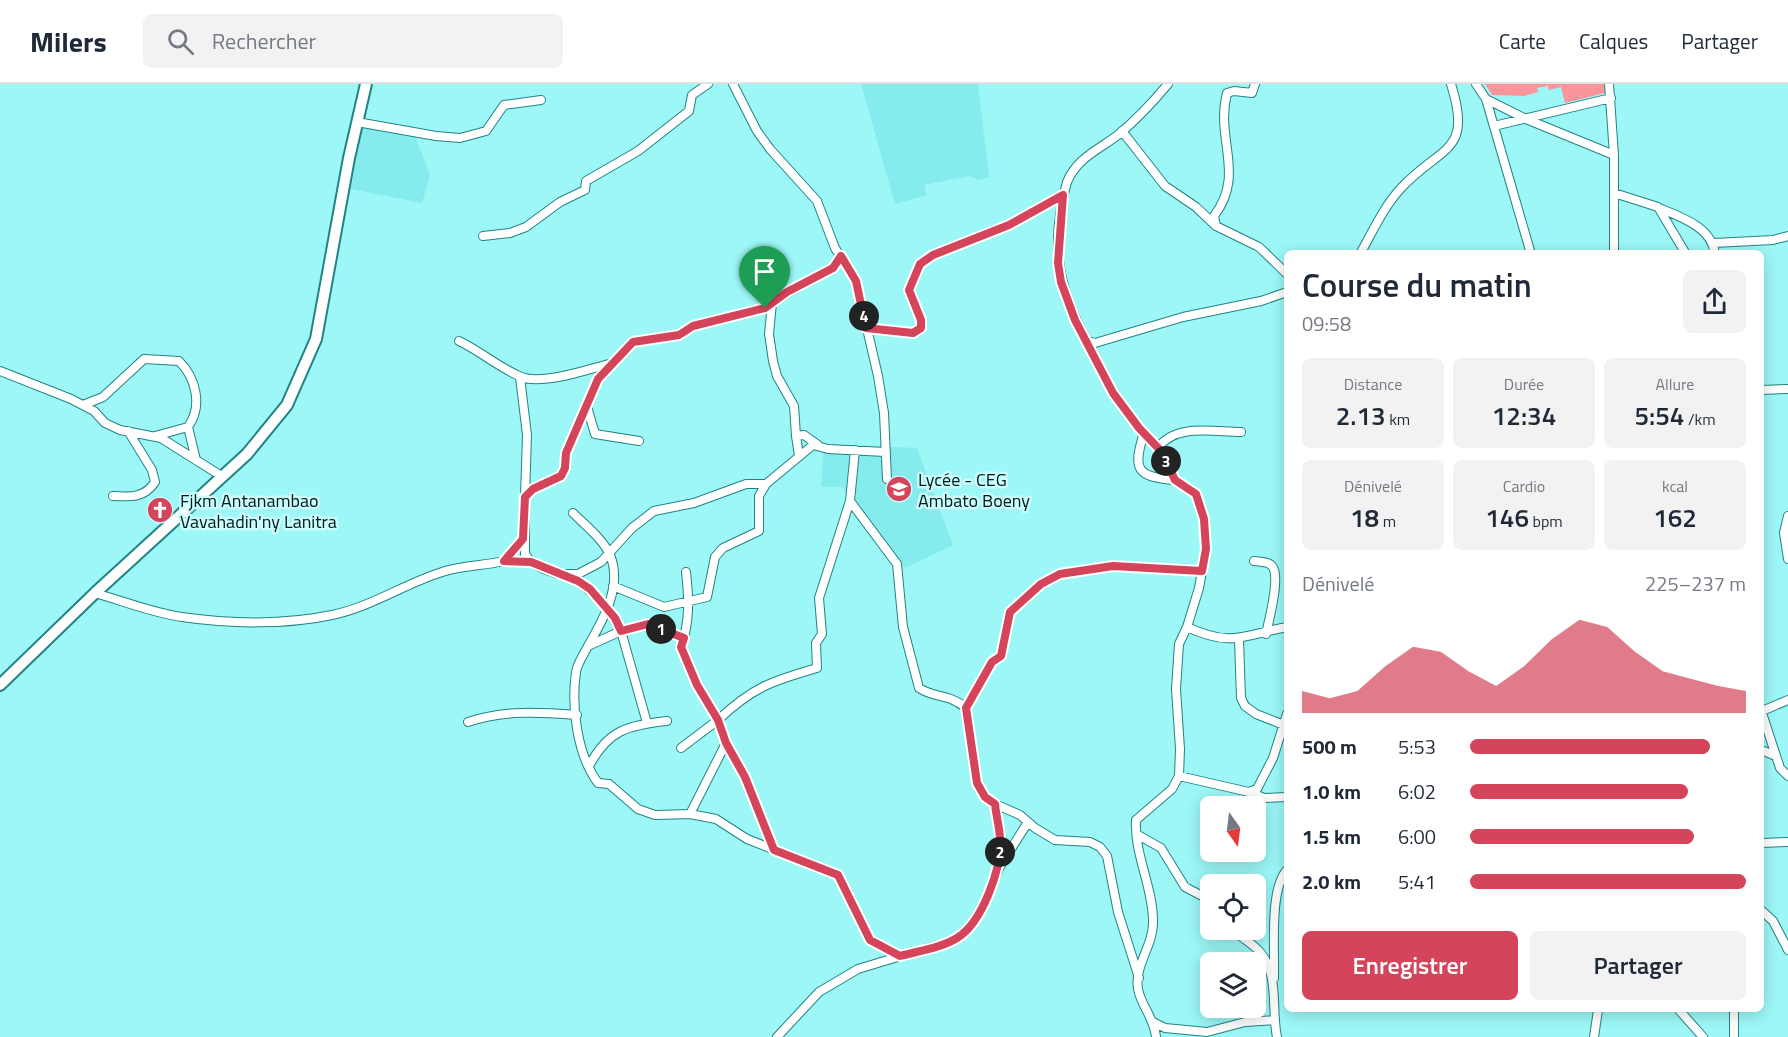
<!DOCTYPE html>
<html lang="fr">
<meta charset="utf-8">
<style>
:root{--surface:#fff;--page:#f2f2f3;--text:#1f2937;--muted:#747a83;--line:#e0e1e3;--accent:#d4445a}
body{margin:0;font-family:"Titillium Web",sans-serif;background:var(--page);color:var(--text);height:100vh;display:flex;flex-direction:column;font-size:22px;white-space:nowrap}
*{box-sizing:border-box;margin:0}
p{font-size:20px;color:var(--muted)}
.icon{flex:none;width:33px;height:33px;fill:none;stroke:currentColor;stroke-width:2;stroke-linecap:round;stroke-linejoin:round}
.map{position:relative;flex:1;overflow:hidden}
.details{position:absolute;left:1284px;top:166px;width:480px;height:762px;display:flex;flex-direction:column;background:var(--surface);border-radius:9px;box-shadow:0 3px 15px #0003}
.details>*{flex:none}
.needle{width:39px;rotate:166deg}
.tools{position:absolute;left:1200px;top:712px;display:grid;gap:12px}
.tools a{display:grid;place-items:center;width:66px;height:66px;border-radius:9px;background:var(--surface);box-shadow:0 3px 15px #0003;font-size:30px}
.pin{position:absolute;display:grid;place-items:center;width:51px;height:51px;color:#fff;margin:-62px -26px;border-radius:50% 50% 50% 0;rotate:-45deg;box-shadow:0 0 6px #0007}
.pin .icon{rotate:45deg}
.km{position:absolute;width:30px;height:30px;margin:-15px;border-radius:50%;background:#222;color:#fff;font-size:16px;line-height:30px;text-align:center}
.round{display:grid;place-items:center;flex:none;width:63px;height:63px;border-radius:9px;background:var(--page)}
.overview{display:flex;align-items:center;justify-content:space-between;height:102px;padding:0 18px}
h1{font-size:33px;font-weight:600;line-height:45px}
.metrics{display:grid;grid-template-columns:repeat(3,1fr);gap:9px;height:102px;padding:6px 18px}
.metrics div{display:grid;align-content:center;border-radius:9px;background:var(--page);text-align:center}
.metrics b{font-size:26px;font-weight:600}
.metrics small{font-size:16px;font-weight:400}
.metrics p{font-size:16px}
.chart{height:168px;padding:12px 18px}
.chart p{display:flex;justify-content:space-between}
.chart svg{width:100%;height:108px;margin-top:6px;fill:var(--accent);opacity:.7}
.action{display:flex;gap:12px;margin-top:auto;padding:12px 18px}
.action a{flex:1;height:69px;border-radius:9px;background:var(--accent);color:#fff;font-size:24px;font-weight:600;line-height:69px;text-align:center}
.action a+a{background:var(--page);color:var(--text)}
ul{padding:0 18px;list-style:none;font-size:20px}
li{display:grid;grid-template-columns:96px 72px 1fr;align-items:center;height:45px}
li i{height:15px;border-radius:8px;background:var(--accent)}
header{display:flex;align-items:center;gap:36px;box-sizing:border-box;height:84px;padding:0 30px;background:var(--surface);border-bottom:2px solid var(--line)}
header strong{font-size:28px}
nav{display:flex;gap:33px;margin-inline-start:auto;font-size:21px}
.search{width:420px;height:54px;background:var(--page);display:flex;align-items:center;gap:15px;box-sizing:border-box;padding:0 21px;border-radius:9px;color:var(--muted);font-size:22px}
.map>svg:first-child{display:block}
.built{fill:#85ebec}
.green{fill:#fb959c}
.lines{fill:none;stroke-linecap:round;stroke-linejoin:round}
.street-casing{stroke:#218384;stroke-width:10}
.secondary-casing{stroke:#218384;stroke-width:14}
.street{stroke:#fff;stroke-width:8}
.secondary{stroke:#fff;stroke-width:10}
.route-casing{stroke:#fff;stroke-width:12}
.route{stroke:#d4445a;stroke-width:8}
.labels{text-anchor:middle;dominant-baseline:central;stroke-width:5;stroke-linejoin:round;paint-order:stroke}
.poi-label{font-size:18px;fill:#001717;stroke:#cafdfd;text-anchor:start}
</style>
<header>
<strong>Milers</strong>
<div class="search"><svg class="icon" aria-label="search" viewBox="0 0 24 24"><circle cx="10" cy="10" r="6"/><path d="M15 15l6 6"/></svg>Rechercher</div>
<nav><a>Carte</a><a>Calques</a><a>Partager</a></nav>
</header>
<div class="map">
<svg width="1788" height="953" viewBox="0 0 1788 953">
<rect width="100%" height="100%" fill="#9df7f7"/>
<path class="built" d="M861,0H978L989,93L978,96L969,92L924,101L927,111L895,120Z
M361,42L415,52L430,91L422,119L351,105Z
M824,360L917,364L953,461L905,484L842,403H821Z"/>
<path class="green" d="M1485,0H1604L1605,9L1565,19L1561,3L1549,6L1548,2L1537,4L1538,8L1524,12L1492,11Z"/>
<g class="lines">
<g class="street-casing">
<path id="street" d="M733,0L757,47L770,65L817,117L835,164L856,197L878,292L884,329L887,395
M1168,0C1153,18 1136,36 1118,51C1098,66 1077,74 1067,98C1050,158 1057,203 1087,257L1095,259L1183,233L1261,217L1287,208
M1476,0L1486,15L1531,170
M1609,0L1614,71V170
M1486,15L1526,35L1614,71
M357,38L436,52L460,54L486,47L504,21L541,16
M1494,42L1611,14
M1122,47L1165,102L1196,123L1216,142L1259,163L1287,190
M1614,109L1658,123L1686,170
M1659,124C1681,133 1712,143 1715,170
M1216,142L1214,132C1246,90 1215,56 1227,9L1234,7L1252,9L1255,0
M483,152L510,149L526,143L560,118L585,106L586,97L638,67L689,27L692,11L708,0
M1714,159L1773,156L1788,152
M1360,170C1373,147 1384,122 1402,103C1442,61 1473,69 1451,0
M841,173L833,184L787,209L765,224L693,242L679,251L633,258L598,295L566,369L565,384L561,392L533,405L525,413V470L531,478L544,485L558,490H578L601,478L632,444L654,427L694,419L746,400H766L813,361L828,365L885,368
M772,219L769,250L773,277L777,292L794,322L796,352
M866,244L913,249L921,244V236L909,206L920,180L933,171L1009,141L1063,111
M459,257C480,267 497,282 519,292C540,302 586,286 609,280
M1087,257L1113,309L1139,344L1161,367L1175,396L1196,410L1204,434L1206,465L1199,504L1187,543L1179,560L1176,605L1180,665L1179,692
M0,287L71,315L94,327L105,339L120,346L161,354L223,393
M520,293L527,351L525,413
M1761,306L1788,305
M83,321L103,313L144,275L179,277C196,294 203,322 188,343L196,376
M587,323L595,350L639,357
M1144,349C1132,386 1137,393 1175,396
M155,352L188,343
M1158,364C1175,339 1214,348 1241,348
M855,366L850,417L897,480L903,543L919,604C936,615 948,609 966,624
M799,372L796,352L804,351L818,361
M113,412C130,413 145,414 155,398L152,386L128,347
M573,429C585,441 603,455 610,471C623,502 603,536 588,562L621,547L647,639
M1788,432L1784,449L1788,475
M523,455L504,477L531,478
M1254,477C1259,478 1268,477 1272,482C1281,492 1269,536 1266,550
M567,491C590,504 609,523 621,547L648,540L684,554
M613,502L664,523L707,513L715,473L723,464L759,447V412L766,400
M95,509C123,517 153,529 182,533C229,540 285,541 332,531C371,523 404,500 442,488C462,481 484,482 504,477
M1187,543C1233,564 1243,551 1287,543
M1239,556L1241,614L1245,622L1256,630L1284,641
M588,562C584,570 577,580 576,588C571,623 577,671 598,699L609,700L638,725L655,731L690,730L716,735L747,755L838,791L870,856L900,872
M1761,626L1780,684L1788,692
M1762,627L1788,616
M468,638C505,626 538,628 577,631
M726,659L745,693L774,766
M681,664L718,636L697,601L681,563C690,537 689,515 686,488
M1761,666L1776,672
M589,682C608,646 628,641 667,637
M1249,708L1264,714L1287,713
M995,720L1000,754L999,784L1028,738
M690,730L726,659L718,636C753,603 772,597 817,584L816,559L822,550L819,514L850,417
M1138,751L1161,764L1185,803L1210,816
M1761,759L1788,758
M1761,826L1773,837L1788,866
M1234,846C1241,854 1252,859 1259,867C1280,890 1271,926 1277,953
M1139,894L1118,828L1107,772L1100,763L1090,758L1055,756L1035,744L1020,731L995,720L985,713L977,699L966,624L992,578L1001,572L1010,528L1041,500L1060,490L1113,482L1202,487
M1274,894C1275,867 1269,805 1287,786
M1679,926L1703,953
M1734,926V953
M1153,938L1165,944L1207,948L1245,938L1274,936
M777,953L819,908L858,885L954,856C978,840 988,810 999,784
M1156,953C1154,933 1141,922 1138,905C1134,881 1154,861 1153,837C1153,803 1134,770 1136,736L1172,705L1179,692L1249,708L1257,705L1273,674L1287,630
M1594,953L1598,926"/>
</g>
<g class="secondary-casing">
<path id="secondary" d="M0,601L95,509L247,370L287,321L316,255L349,74L366,0"/>
</g>
<use href="#street" class="street"/>
<use href="#secondary" class="secondary"/>
</g>
<g class="lines">
<g class="route-casing">
<path id="route" d="M1063,111L1058,179L1061,198L1075,236L1113,309L1139,344L1161,367L1175,396L1196,410L1204,435L1206,465L1202,487L1113,482L1060,490L1041,500L1010,528L1001,572L992,578L966,624L977,699L985,713L995,720C996,732 1000,744 1000,756C1002,784 982,839 957,854C941,864 918,867 900,872L870,856L838,791L774,766L745,693L726,659L718,636L697,601L681,563L684,554L648,540L621,547L615,534L590,505L578,497L531,478L504,477L523,455L525,413L533,405L561,392L565,384L566,369L598,295L633,258L679,251L693,242L765,224L787,208L833,184L841,172L856,197L866,244L913,249L921,244V236L909,206L920,180L933,171L1009,141Z"/>
</g>
<use href="#route" class="route"/>
</g>
<defs>
<g id="school-disc" transform="scale(1.35)"><circle r="9.5" fill="#d4445a" stroke="#cafdfd"/><path d="M0-5L7-2L0 1L-7-2ZM-4 1L0 2.5L4 1V4Q0 6-4 4Z" fill="#fff"/></g>
<g id="church-disc" transform="scale(1.35)"><circle r="9.5" fill="#d4445a" stroke="#cafdfd"/><path d="M-1.2-6h2.4v3.5h3.3v2.4h-3.3V6h-2.4V-.1h-3.3v-2.4h3.3Z" fill="#fff"/></g>
</defs>
<g fill-rule="evenodd">
<use href="#school-disc" x="899" y="405"/>
<use href="#church-disc" x="160" y="426"/>
</g>
<g class="labels">
<g class="poi-label">
<text x="918" y="395">Lycée - CEG<tspan x="918" dy="21">Ambato Boeny</tspan></text>
<text x="180" y="416">Fjkm Antanambao<tspan x="180" dy="21">Vavahadin'ny Lanitra</tspan></text>
</g>
</g>
</svg>
<div class="tools">
<a><svg class="needle" viewBox="-14 -14 28 28"><path d="M0-13l5 13h-10z" fill="#e53935"/><path d="M0 13l5-13h-10z" fill="#747a83"/></svg></a>
<a><svg class="icon" aria-label="locate" viewBox="0 0 24 24"><circle cx="12" cy="12" r="6"/><path d="M12 2v4M12 18v4M2 12h4M18 12h4"/></svg></a>
<a><svg class="icon" aria-label="layers" viewBox="0 0 24 24"><path d="M12 4l9 5-9 5-9-5zM3 14l9 5 9-5"/></svg></a>
</div>
<div class="pin" style="left:765px;top:224px;background:#1e9e55"><svg class="icon" aria-label="arrive" viewBox="0 0 24 24"><path d="M6 21V4h12l-3 4 3 4H6"/></svg></div>
<b class="km" style="left:661px;top:545px">1</b>
<b class="km" style="left:1000px;top:768px">2</b>
<b class="km" style="left:1166px;top:377px">3</b>
<b class="km" style="left:864px;top:232px">4</b>
<section class="details">
<div class="overview"><div><h1>Course du matin</h1><p>09:58</p></div><a class="round"><svg class="icon" aria-label="share" viewBox="0 0 24 24"><path d="M12 15V3M7 8l5-5 5 5M5 13v7h14v-7"/></svg></a></div>
<div class="metrics">
<div><p>Distance</p><b>2.13<small> km</small></b></div>
<div><p>Durée</p><b>12:34</b></div>
<div><p>Allure</p><b>5:54<small> /km</small></b></div>
</div>
<div class="metrics">
<div><p>Dénivelé</p><b>18<small> m</small></b></div>
<div><p>Cardio</p><b>146<small> bpm</small></b></div>
<div><p>kcal</p><b>162</b></div>
</div>
<div class="chart"><p><span>Dénivelé</span>225–237 m</p>
<svg viewBox="0 0 160 44" preserveAspectRatio="none"><path d="M0 44V35L10 38L20 35L30 25L40 17L50 19L60 27L70 33L80 25L90 14L100 6L110 9L120 19L130 27L140 30L150 33L160 35V44z"/></svg>
</div>
<ul>
<li><b>500 m</b>5:53<i style="width:87%"></i></li>
<li><b>1.0 km</b>6:02<i style="width:79%"></i></li>
<li><b>1.5 km</b>6:00<i style="width:81%"></i></li>
<li><b>2.0 km</b>5:41<i style="width:100%"></i></li>
</ul>
<div class="action"><a>Enregistrer</a><a>Partager</a></div>
</section>
</div>
